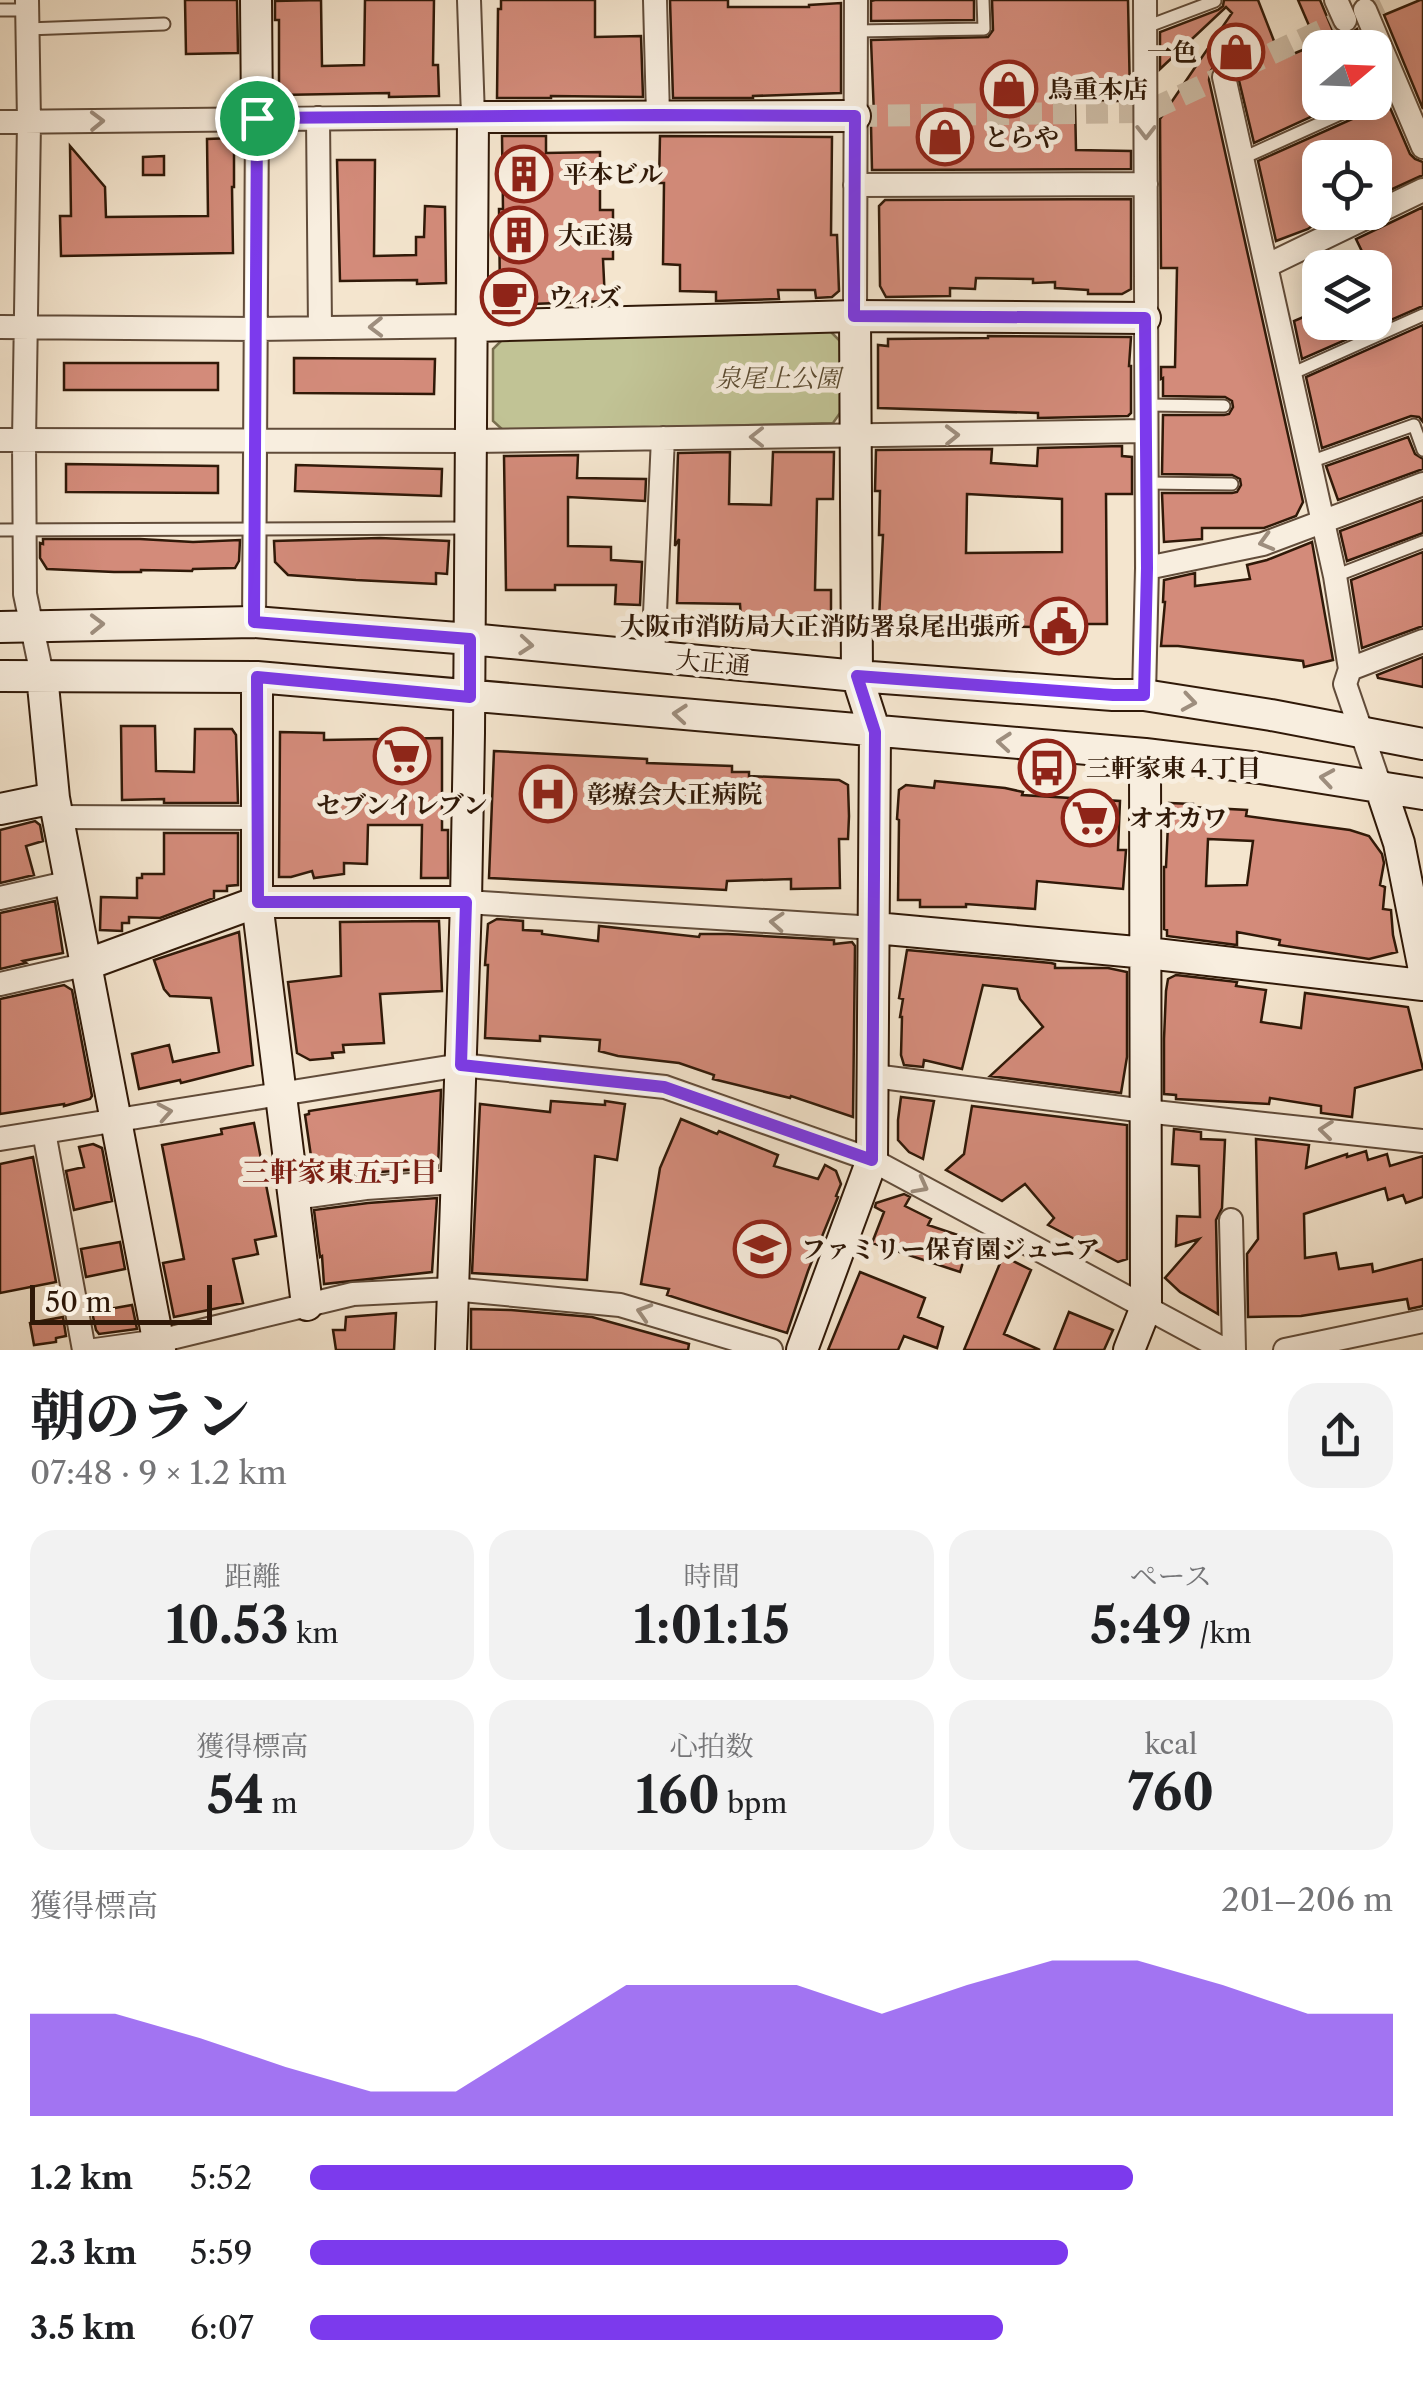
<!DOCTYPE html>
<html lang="ja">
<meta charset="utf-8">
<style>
:root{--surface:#fff;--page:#f2f2f2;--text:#202124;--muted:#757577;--accent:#7c3aed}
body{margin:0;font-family:"Libre Caslon Text","Noto Serif JP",serif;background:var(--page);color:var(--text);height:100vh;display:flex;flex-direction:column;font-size:38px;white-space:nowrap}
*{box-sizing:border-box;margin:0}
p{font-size:32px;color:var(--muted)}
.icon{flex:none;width:55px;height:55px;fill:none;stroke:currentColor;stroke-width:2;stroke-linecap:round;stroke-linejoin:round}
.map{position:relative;height:1350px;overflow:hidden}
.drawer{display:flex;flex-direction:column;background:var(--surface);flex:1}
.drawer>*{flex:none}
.needle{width:65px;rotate:71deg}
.tools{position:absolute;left:1302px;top:30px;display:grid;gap:20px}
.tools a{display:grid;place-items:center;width:90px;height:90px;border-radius:20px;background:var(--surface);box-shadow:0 5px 25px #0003;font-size:50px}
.scale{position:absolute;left:30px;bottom:25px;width:182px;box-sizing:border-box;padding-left:10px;border:5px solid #301908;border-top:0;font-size:28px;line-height:35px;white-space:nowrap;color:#301908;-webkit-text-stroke:8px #f8eedf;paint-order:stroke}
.pin{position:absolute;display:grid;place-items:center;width:85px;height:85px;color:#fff;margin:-42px;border:5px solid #fff;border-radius:50%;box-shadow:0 2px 10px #0007}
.round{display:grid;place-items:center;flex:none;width:105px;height:105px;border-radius:30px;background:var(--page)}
.summary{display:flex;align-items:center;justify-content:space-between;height:170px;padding:0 30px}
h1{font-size:55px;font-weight:800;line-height:75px}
.metrics{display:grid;grid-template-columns:repeat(3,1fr);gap:15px;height:170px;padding:10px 30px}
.metrics div{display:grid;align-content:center;border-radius:25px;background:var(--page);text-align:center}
.metrics b{font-size:50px;font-weight:800}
.metrics small{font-size:28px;font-weight:400}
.metrics p{font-size:28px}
.chart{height:280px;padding:20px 30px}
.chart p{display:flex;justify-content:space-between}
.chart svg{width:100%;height:180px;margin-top:10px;fill:var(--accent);opacity:.7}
ul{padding:0 30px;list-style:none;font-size:32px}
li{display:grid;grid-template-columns:160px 120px 1fr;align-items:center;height:75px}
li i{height:25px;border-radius:12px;background:var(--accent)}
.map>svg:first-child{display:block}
.green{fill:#c1c395;stroke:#786e4e;stroke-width:2.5}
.building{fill:#d38b7a;stroke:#301908;stroke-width:2.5;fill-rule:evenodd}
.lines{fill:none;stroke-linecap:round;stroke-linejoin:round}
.street-tunnel{stroke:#cdbca6;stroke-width:22;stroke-dasharray:22 11;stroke-linecap:butt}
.lane-casing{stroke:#614c3a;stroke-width:15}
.street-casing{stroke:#614c3a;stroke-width:26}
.secondary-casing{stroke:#301908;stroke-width:34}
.lane{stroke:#f8eedf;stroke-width:11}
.street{stroke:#f8eedf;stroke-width:22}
.secondary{stroke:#f8eedf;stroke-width:30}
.oneway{stroke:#9e8e7e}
.route-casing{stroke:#fff;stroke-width:20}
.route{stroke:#7c3aed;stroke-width:12}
.labels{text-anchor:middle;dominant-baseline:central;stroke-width:10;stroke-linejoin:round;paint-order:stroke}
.poi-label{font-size:25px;font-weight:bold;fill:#301908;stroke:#f8eedf;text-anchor:start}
.park-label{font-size:25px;font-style:italic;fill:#5c4c32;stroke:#f8eedf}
.street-label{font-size:25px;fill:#301908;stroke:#f8eedf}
.neighbourhood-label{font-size:28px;font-weight:bold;fill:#7a1f14;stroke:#f8eedf}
</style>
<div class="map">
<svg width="1423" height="1350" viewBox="0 0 1423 1350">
<rect width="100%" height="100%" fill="#f4e5ce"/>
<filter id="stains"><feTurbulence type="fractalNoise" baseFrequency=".002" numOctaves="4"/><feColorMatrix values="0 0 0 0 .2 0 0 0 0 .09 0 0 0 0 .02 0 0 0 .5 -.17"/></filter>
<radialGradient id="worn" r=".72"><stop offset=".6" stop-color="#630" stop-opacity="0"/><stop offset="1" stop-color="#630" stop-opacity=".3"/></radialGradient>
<path class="green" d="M830,331L841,342L840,413L833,423L504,431L493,421V349L503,339Z"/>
<path class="building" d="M185,0H237L238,53L186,54Z
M321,0L322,66L364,65L365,0H434L433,65H438L439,96L389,97V93L279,95V20H275V1Z
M501,0H595V37L641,36L643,97L551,96V98H497L498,9H501Z
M670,0H728V7H809V5L841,3V93L753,96V98H673Z
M875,0H974V20L871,21V1Z
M992,0H1128L1130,97L1126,101H1075L1076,150L1131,151V169L872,170L871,125L874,115L871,40L988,37L993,30Z
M1224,0H1258L1281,59L1317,44L1298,0H1320L1335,36L1350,34L1357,29L1365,48H1320V102L1339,104L1254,143L1236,68L1229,63L1222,62L1215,65L1210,72L1209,80L1303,502L1296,516L1264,528H1202V539L1164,542L1162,493H1232L1237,492L1241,485L1240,479L1232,475L1162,474L1163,415H1224L1229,414L1233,407L1232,401L1225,397L1163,396V378L1161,379V367H1175L1177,268H1161L1160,119L1232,13L1226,7L1160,69V32L1218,10L1223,6Z
M1420,0H1423V109L1384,15Z
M1388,103L1410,154L1415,159L1423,162V175L1375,197V158H1320V220L1308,229L1276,241L1258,161Z
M502,136H546V153L600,152V210H613V259H603L605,301L505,305L500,297L499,209H503Z
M660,136L832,137L831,235H837L839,291L832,297L816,298L815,290H778L779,299L716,301V292L680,291V265L663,264L664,183H659Z
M234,138V187H232L233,253L61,256L60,216H71L70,146L105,187L106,217L208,216L207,139Z
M164,156V175H143V157Z
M337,160H375L374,256L416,255V237H424L425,206L445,207L446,283L417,284V280L340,281Z
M1131,199V289L1122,294H1088V290L1055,288V282L1033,283V279L976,278L975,289L950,288V296L886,297L880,286L879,206L885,200Z
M1423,207V306L1302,359L1294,321L1320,310V331L1339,322H1375V268H1370L1356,239Z
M1423,325V422L1419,417L1411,416L1322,448L1306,377Z
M988,336L1131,337L1129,366H1131V413L1128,416L1038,418V413L878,408V345L888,346V339L988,338Z
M294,358L435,359L434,394L294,393Z
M64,363H218V390H64Z
M1408,437L1415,454L1423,459V469L1338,500L1326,466Z
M1122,446V456L1132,457V494H1106L1107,624H1035V627L931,625L879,620L883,535H879L880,491H875L876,450L992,449L991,463L1037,466L1038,448ZM967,494L1062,499V552L966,553Z
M730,452L729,504L771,505L773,452H834L833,499H817L815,590H831V617L741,619L740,604L677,603L679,539L675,546L678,453Z
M578,455L577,478L646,479L645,501L568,497V546L611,547V560L642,562L640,605L615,604L616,585H555V590H506L504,456Z
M66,464L218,466V493L66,492Z
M296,465L442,469L441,496L295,491Z
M1423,500V533L1347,561L1340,531Z
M380,538L449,541L447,574L436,573V584L356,580L288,575L275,562L274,541Z
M43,539H140L193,542L240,540L239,561L235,568L193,569L192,571L141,570V572H114L47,569L40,558V543L43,544Z
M1312,542L1333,660L1304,667L1303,661L1178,646H1161L1165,602H1163L1164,580L1195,573V586L1250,579L1247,565L1267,560Z
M1423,552V626L1362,648L1351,580Z
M1423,657V687L1378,678L1377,675Z
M121,726H155L156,771L194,772L195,729H232L236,735L238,803H164V799L122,800Z
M280,732L324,733V740L442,738V830H448V878H421L422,825H368L367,864L344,863V874L314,878L312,871L291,877H279Z
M494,751L647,759V763L732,766V772H749V776L839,780L848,785L849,816L848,839H839L840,888L791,889V879L727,881L726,890L489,878Z
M935,781L1005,788L1023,792L1022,795L1120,801L1118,850H1126L1123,889L1037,881L1035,909L966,904V907H920V900H898L899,820L897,819L899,790L906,785L934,788Z
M1169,803L1193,804V807L1247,810L1246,816L1350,830L1369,836L1382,854L1384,863L1380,885L1385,887L1383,909L1391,910L1393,935L1397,952L1369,959L1279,945L1280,940L1237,932V945L1167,936V930L1164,929V867H1166ZM1208,839L1253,841L1247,885L1206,886Z
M35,821L40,825L43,841L26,846L34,875L0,883V830Z
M164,833H238V885L227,886V891H214V898L160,918L129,917V923H122V931L100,930L101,897L137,898V878H142V874H164Z
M55,901L63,953L23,961L26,963L0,969V913Z
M497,919L523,921V930L542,931V934L598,941L599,926L699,937L700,934H728L834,940V944L852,942L855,946L853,1117L791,1096L790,1098L713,1079L714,1075L679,1063L618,1056L599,1051L600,1040L540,1036V1041L485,1038L488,965H485L488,924Z
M439,921L442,991L380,994L384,1043L343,1045L344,1052L332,1053L333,1058L310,1060L297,1053L288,982L341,976L340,922Z
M239,932L253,1065L181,1083L180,1080L139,1089L132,1054L169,1045L173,1062L219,1052L211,998L170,996L164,989L154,960Z
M907,950L1051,963L1055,964V968H1108L1127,972V1057L1121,1093L990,1076L1043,1027L1020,999L1017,989L983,985L962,1069L924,1060L923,1067L904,1065L901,1055L902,1017H900L903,999L899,998Z
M1176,975L1237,982L1236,986L1266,990L1261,1022L1301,1028L1305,993L1408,1007L1423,1069L1355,1088L1352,1117L1321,1113V1106L1270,1098L1269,1104L1176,1099V1095L1164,1094V1039L1166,991L1168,979Z
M64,985L72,990L92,1096L90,1099L64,1106V1104L0,1114V999Z
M441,1090L438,1168L365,1173L310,1181L309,1164L312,1163L305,1115L309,1114V1111Z
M901,1097L934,1101L923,1159L909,1152L898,1140V1120Z
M551,1101L605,1105V1101L625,1104L617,1160L595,1156L587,1280L472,1273L480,1104L550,1112Z
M972,1106L1127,1125V1259L1118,1262L1048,1225L1054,1218L1025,1184L1002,1201L946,1170L964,1154Z
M681,1119L717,1134L719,1131L778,1155L774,1166L818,1179L825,1165L836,1171L841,1184L836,1196L838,1197L808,1271L787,1333L667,1295L669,1289L641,1284L660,1168Z
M254,1123L276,1236L255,1240L258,1254L233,1259L243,1303L174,1317L163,1263L184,1259L162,1145L222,1134L221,1129Z
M1174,1129L1201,1132V1139L1225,1140L1222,1208L1216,1220L1218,1314L1180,1292L1165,1278L1199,1239L1176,1246L1177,1216L1200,1217L1199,1166L1172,1164Z
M1256,1139L1309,1145L1306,1168L1347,1154V1157L1366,1151L1368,1160L1387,1154L1390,1166L1423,1156V1197L1406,1203L1403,1195L1388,1200L1385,1188L1304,1214L1305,1258L1336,1253L1339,1269L1372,1264L1373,1272L1423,1259V1306L1409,1309L1407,1299L1301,1316L1248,1317L1247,1254L1258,1239Z
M93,1144L102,1148L112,1201L74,1210L66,1171L84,1167L79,1147Z
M33,1157L56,1282L0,1293V1164Z
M904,1194L910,1197L905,1206L931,1219L928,1225L970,1239L960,1272L872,1243L884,1212L875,1207L876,1203Z
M437,1198L432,1272L324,1284L322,1256L320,1257L314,1210L368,1203Z
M120,1242L125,1269L86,1277L81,1249Z
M1003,1256L1031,1270L1004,1334L1040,1350H964Z
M860,1272L925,1298L918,1317L943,1327L937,1348L904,1336L898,1350H828Z
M132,1305L137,1329L99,1334L96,1330L92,1312Z
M471,1309L511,1310L592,1317L689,1344L688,1350H471Z
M1069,1312L1113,1330L1104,1350H1054Z
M396,1313L394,1350H336L333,1330H345L346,1317Z
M63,1317L66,1336L56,1338V1342L34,1345L30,1323Z"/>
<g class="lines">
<path class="street-tunnel" d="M855,116L1146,112L1387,0"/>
<g class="lane-casing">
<path id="lane" d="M0,10H27
M1146,27L1215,1
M27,29L164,24
M856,31L984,29L983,0
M1375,99L1398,89
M1243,158L1367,102
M1291,374L1423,315
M1146,405L1224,406
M1310,462L1414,425L1423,450
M1146,483L1232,484
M0,530L467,528
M1335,576L1423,542"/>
</g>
<g class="street-casing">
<path id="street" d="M27,0L29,122L24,441L25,594L42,675
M655,0L658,115
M1336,0L1345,20
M1365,10L1423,147
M1224,77L1335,576L1350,669L1345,684L1380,786
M318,118L320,328
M0,122L473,117L469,0
M855,185L1146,184
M1266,266L1423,190
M855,316L856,0
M0,327L256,329L474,326
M0,440L472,441L1146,431
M1147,568L1263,544L1423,484
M254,622L257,119
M653,657L663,438
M1350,669L1423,641
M1144,695L1147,568L1145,0
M58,817L256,818
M0,898L71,882
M466,902L875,928
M0,984L88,964
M874,1076L1145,1111L1423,1141
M44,1132L84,1350
M0,1139L461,1065L665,1087L872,1160L1225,1350
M294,1198L366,1188L456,1182
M1231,1220L1234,1350
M95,1350L159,1341L353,1294L452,1289L620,1305L771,1350
M1285,1350L1423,1321"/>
</g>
<g class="secondary-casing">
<path id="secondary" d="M256,0L257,119
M474,326L855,316L1145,318
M0,627L254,622L470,639L857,676L1113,695H1144L1271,715L1423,744
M42,675L54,798L160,1350
M0,676L257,677L1145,754L1260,768L1423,794
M257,677V902L307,1305
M1380,786L1399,843L1423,965
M0,809L54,798
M875,928L1147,953L1423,985
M88,964L257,902H466
M451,1350L466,902L469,733L473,117L855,116
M802,1350L872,1160L875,732L857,676L855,316
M1129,1350L1146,1307L1145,754"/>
</g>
<use href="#lane" class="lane"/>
<use href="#street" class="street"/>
<use href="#secondary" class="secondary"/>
</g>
<defs><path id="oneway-chevron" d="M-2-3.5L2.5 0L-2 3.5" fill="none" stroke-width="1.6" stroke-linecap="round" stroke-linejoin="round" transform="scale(2.5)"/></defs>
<g class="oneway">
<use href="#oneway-chevron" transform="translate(97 121) rotate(-1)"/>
<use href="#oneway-chevron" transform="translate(1146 132) rotate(90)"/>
<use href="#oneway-chevron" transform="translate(376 327) rotate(179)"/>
<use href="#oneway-chevron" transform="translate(952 435) rotate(-1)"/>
<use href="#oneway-chevron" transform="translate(757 437) rotate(180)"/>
<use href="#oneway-chevron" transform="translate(1266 542) rotate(164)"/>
<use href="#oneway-chevron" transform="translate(97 624) rotate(-1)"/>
<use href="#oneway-chevron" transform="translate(526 645) rotate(5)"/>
<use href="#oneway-chevron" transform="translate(1189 702) rotate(9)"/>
<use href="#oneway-chevron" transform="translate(680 714) rotate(-175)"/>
<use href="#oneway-chevron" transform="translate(1004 742) rotate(-175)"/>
<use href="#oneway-chevron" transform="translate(1327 778) rotate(-171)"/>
<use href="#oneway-chevron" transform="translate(777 922) rotate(-176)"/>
<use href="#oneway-chevron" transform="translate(165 1112) rotate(-10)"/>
<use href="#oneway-chevron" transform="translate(1326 1130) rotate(-174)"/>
<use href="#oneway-chevron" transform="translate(921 1186) rotate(28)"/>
<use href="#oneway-chevron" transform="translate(644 1312) rotate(-163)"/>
</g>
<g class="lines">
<g class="route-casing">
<path id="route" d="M658,115L855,116L854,316L1145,318L1147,568L1144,695H1113L857,676L875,732L872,1160L664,1087L461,1065L466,902H258L257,677L470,697V639L254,622L257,118Z"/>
</g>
<use href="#route" class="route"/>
</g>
<defs>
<g id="shop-ring" transform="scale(2.875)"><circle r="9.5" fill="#f8eedf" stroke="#8f2418" stroke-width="1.5"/><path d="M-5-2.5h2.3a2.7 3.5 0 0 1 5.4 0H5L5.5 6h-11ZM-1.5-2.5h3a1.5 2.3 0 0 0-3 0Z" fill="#8f2418"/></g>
<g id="building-ring" transform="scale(2.875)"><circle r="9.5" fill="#f8eedf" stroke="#8f2418" stroke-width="1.5"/><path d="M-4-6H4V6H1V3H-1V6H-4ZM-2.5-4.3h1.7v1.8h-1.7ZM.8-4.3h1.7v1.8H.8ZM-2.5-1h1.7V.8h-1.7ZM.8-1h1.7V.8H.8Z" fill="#8f2418"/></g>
<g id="cafe-ring" transform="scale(2.875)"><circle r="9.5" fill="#f8eedf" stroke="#8f2418" stroke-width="1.5"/><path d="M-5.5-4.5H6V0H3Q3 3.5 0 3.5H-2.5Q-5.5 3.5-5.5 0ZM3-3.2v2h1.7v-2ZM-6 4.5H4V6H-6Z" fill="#8f2418"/></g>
<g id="civic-ring" transform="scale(2.875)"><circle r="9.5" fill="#f8eedf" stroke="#8f2418" stroke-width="1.5"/><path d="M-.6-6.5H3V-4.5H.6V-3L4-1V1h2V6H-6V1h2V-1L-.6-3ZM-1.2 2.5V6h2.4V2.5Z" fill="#8f2418"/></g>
<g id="supermarket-ring" transform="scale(2.875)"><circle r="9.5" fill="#f8eedf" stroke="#8f2418" stroke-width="1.5"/><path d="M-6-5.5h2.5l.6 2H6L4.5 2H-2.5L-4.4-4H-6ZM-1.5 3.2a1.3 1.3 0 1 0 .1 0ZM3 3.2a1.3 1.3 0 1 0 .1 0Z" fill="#8f2418"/></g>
<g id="bus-ring" transform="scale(2.875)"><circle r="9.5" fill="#f8eedf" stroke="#8f2418" stroke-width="1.5"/><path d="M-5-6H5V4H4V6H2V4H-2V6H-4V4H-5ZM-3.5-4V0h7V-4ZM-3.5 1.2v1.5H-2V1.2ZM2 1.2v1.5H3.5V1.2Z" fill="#8f2418"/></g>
<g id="hospital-ring" transform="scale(2.875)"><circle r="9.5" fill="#f8eedf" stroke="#8f2418" stroke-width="1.5"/><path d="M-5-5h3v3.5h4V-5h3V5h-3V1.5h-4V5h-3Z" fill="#8f2418"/></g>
<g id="school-ring" transform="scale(2.875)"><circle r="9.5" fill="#f8eedf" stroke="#8f2418" stroke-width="1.5"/><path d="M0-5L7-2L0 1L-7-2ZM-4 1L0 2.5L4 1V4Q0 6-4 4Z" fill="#8f2418"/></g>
</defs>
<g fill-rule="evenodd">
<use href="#shop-ring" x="1236" y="52"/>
<use href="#shop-ring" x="1009" y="89"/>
<use href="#shop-ring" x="945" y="137"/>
<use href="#building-ring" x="524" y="174"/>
<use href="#building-ring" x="519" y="235"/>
<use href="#cafe-ring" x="509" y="297"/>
<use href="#civic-ring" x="1059" y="626"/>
<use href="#supermarket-ring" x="402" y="756"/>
<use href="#bus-ring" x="1047" y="768"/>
<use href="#hospital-ring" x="548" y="794"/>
<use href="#supermarket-ring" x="1090" y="818"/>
<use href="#school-ring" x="762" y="1249"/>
</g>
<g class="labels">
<g class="poi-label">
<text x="1197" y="52" text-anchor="end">一色</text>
<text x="1048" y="89">鳥重本店</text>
<text x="984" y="137">とらや</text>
<text x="563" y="174">平本ビル</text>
<text x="558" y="235">大正湯</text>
<text x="548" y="297">ウィズ</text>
<text x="1020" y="626" text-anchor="end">大阪市消防局大正消防署泉尾出張所</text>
<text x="1086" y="768">三軒家東４丁目</text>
<text x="587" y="794">彰療会大正病院</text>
<text x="402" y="805" text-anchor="middle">セブンイレブン</text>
<text x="1129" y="818">オオカワ</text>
<text x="801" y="1249">ファミリー保育園ジュニア</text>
</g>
<g class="park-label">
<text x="778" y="378">泉尾上公園</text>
</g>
<g class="street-label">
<text transform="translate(713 663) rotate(5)">大正通</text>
</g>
<g class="neighbourhood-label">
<text x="340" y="1172">三軒家東五丁目</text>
</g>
</g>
<rect width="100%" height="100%" filter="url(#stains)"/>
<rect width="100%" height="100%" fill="url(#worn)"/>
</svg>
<div class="tools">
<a><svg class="needle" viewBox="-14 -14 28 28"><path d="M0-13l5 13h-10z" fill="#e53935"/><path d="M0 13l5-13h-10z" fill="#757577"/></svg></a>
<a><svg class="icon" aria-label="locate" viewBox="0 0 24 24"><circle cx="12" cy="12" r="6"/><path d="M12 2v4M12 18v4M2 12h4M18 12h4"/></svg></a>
<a><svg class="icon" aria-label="layers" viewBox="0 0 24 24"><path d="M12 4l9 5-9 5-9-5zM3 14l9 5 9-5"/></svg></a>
</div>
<div class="scale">50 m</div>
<div class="pin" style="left:257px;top:118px;background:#1e9e55"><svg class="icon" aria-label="arrive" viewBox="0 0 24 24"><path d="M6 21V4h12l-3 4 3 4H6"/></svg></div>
</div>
<section class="drawer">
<div class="summary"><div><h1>朝のラン</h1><p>07:48 · 9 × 1.2 km</p></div><a class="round"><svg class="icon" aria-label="share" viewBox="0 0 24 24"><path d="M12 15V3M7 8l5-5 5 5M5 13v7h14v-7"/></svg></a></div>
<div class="metrics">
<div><p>距離</p><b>10.53<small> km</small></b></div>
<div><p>時間</p><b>1:01:15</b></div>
<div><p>ペース</p><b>5:49<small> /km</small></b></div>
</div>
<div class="metrics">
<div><p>獲得標高</p><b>54<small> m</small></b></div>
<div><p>心拍数</p><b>160<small> bpm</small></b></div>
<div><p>kcal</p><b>760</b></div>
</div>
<div class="chart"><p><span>獲得標高</span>201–206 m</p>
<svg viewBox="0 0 160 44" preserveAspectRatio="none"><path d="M0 44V19L10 19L20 25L30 32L40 38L50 38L60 25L70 12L80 12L90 12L100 19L110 12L120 6L130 6L140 12L150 19L160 19V44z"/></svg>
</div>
<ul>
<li><b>1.2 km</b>5:52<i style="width:76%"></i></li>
<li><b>2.3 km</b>5:59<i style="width:70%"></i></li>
<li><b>3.5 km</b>6:07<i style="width:64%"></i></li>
</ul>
</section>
